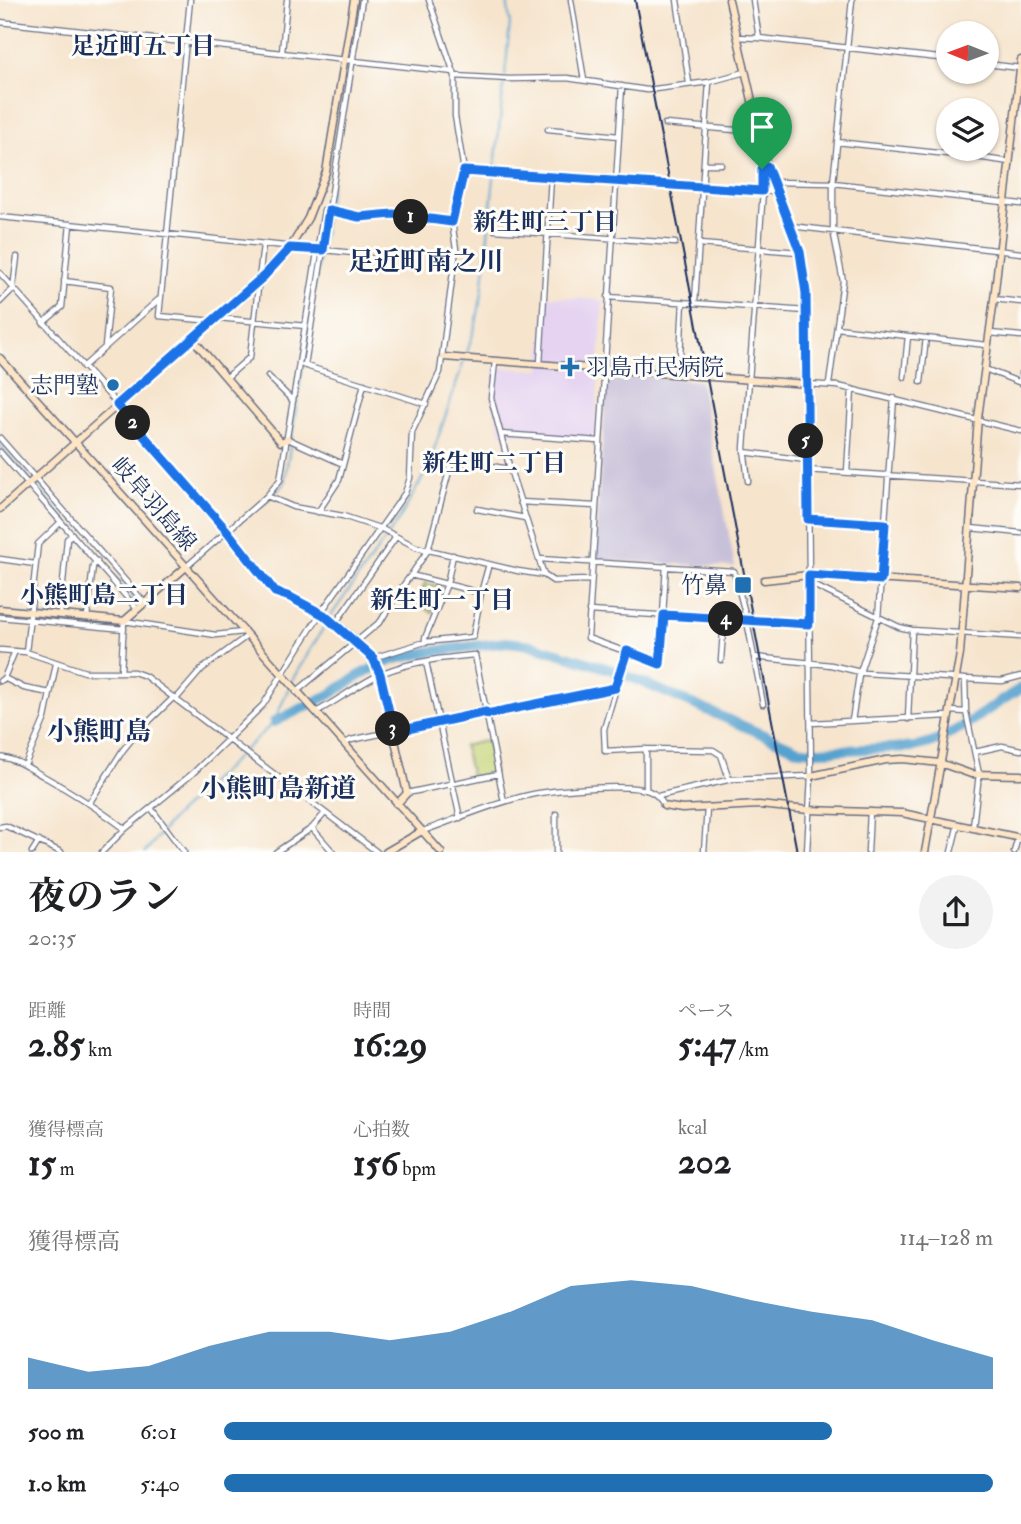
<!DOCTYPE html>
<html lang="ja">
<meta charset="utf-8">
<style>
:root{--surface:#fff;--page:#f2f2f2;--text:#202124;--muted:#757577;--accent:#1f6fb2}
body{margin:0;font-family:"IM FELL Double Pica","Noto Serif JP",serif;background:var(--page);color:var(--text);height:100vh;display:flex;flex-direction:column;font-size:26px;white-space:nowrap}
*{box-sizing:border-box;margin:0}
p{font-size:23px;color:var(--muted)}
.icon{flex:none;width:38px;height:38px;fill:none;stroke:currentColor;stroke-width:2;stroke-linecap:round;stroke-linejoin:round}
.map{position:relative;height:852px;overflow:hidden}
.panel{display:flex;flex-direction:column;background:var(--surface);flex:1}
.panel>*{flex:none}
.needle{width:46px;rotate:271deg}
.fabs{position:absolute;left:936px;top:21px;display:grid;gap:14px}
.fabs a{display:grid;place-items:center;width:63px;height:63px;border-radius:50%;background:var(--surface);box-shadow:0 2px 5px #0004;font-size:35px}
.pin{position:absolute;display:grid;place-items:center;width:60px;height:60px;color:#fff;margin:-72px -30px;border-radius:50% 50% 50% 0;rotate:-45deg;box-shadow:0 0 7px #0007}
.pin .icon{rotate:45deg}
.km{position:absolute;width:35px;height:35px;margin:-18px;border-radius:50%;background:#222;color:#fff;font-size:19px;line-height:35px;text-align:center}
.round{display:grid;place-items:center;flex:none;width:74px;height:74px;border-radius:37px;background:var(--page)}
.summary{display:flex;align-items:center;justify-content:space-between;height:119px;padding:0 28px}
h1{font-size:38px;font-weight:700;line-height:52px}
.figures{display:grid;grid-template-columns:repeat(3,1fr);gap:10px;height:119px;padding:7px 28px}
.figures div{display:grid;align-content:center}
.figures b{font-size:35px;font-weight:700}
.figures small{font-size:19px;font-weight:400}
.figures p{font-size:19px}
.chart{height:196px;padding:14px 28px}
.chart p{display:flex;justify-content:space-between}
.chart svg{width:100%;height:126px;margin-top:7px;fill:var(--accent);opacity:.7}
ul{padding:0 28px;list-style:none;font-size:23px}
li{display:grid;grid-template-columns:112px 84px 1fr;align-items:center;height:52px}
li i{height:18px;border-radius:9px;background:var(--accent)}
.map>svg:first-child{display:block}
.built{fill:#e5d3f1}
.industrial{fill:#c7c0d9}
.green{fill:#c4d375;stroke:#70816a;stroke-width:2}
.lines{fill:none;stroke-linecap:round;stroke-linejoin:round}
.stream{stroke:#56a2cf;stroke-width:2}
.river{stroke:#56a2cf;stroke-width:10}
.street-casing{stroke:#686e84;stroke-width:7}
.secondary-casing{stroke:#686e84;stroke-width:9}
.street{stroke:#fff;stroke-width:4.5}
.secondary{stroke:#fde5c5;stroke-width:6}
.rail{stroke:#1b2f5e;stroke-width:2}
.route-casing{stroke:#fff;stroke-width:14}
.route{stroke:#1a73e8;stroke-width:9}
.poi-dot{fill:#1f6fb2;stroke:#fdfcf7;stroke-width:2.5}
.labels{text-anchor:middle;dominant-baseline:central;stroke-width:6;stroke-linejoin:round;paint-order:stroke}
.poi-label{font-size:23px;fill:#1b2f5e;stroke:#fdfcf7;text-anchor:end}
.street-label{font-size:23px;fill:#1b2f5e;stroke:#fdfcf7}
.neighbourhood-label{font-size:24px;font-weight:bold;fill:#1b2f5e;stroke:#fdfcf7}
.quarter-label{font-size:26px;font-weight:bold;fill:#1b2f5e;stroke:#fdfcf7}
</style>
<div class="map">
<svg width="1021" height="852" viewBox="0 0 1021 852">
<rect width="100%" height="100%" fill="#fdfcf7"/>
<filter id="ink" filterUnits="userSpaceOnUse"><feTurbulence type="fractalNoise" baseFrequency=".0143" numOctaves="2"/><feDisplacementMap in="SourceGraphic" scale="14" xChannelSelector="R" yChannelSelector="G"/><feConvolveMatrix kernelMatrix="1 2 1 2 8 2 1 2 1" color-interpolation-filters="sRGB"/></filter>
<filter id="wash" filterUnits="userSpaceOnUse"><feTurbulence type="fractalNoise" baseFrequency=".00686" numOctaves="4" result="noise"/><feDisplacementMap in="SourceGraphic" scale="28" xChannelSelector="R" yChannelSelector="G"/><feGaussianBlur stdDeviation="1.57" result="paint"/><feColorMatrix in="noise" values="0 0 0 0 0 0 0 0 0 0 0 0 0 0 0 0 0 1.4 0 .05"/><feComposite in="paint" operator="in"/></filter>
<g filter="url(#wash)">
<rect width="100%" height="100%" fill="#f6e4cc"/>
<path class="built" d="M547,296L600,300L603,302L595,434L589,438L501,433L492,397L495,368L541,370L545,298Z"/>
<path class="industrial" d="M611,373L700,381L735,567L599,560L595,555L607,376Z"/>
<path class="green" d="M425,583L441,587L432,612L417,605Z
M488,740L494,772L471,777L464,746Z"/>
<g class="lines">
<path class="stream" d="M505,76L510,22L507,0
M321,246L331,184
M466,356L476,324L482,293L504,81
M303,361L320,252
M0,445L30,479
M34,483L138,604
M260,507L284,484L303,366
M0,613L27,616
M32,616L118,625
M330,617L398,521L427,470L464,361
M292,680L327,622
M145,852L172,819L274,722L290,685"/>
<path class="river" d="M274,722L329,695L365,672L395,659L428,652L507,642L531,645L616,671L799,750L818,751L914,747L930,743L962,727L1021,688"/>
</g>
</g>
<g filter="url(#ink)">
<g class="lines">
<g class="street-casing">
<path id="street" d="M190,0L159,316L213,321
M571,0L584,80
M677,0L689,83
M753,0L759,38
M0,22L454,72
M737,37L759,38L948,59
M282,52L287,0
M987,64L1020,68
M455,76L509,79L567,78L647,90L709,82L745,72
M622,86L588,638L660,664L666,566
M665,124L758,132
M548,129L619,136
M837,142L947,154L973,151L976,157L1010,162
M704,164H721
M464,171L776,192
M773,182L833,183L1021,204
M0,217L363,254L372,259
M791,226L1021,253
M495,230L675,243
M699,244L799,252
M0,273L151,442L227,531L275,592L290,597L320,614
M64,281L111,287L105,347
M608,297L806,311
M994,299L1021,302
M0,302L13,289L17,257
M695,302L709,82
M218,318L306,326
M43,323L62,307L70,224
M837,328L987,345
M990,333L1021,336
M540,364L551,177
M303,365L426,404
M305,365L362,0
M83,367L158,300
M985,369L1021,383
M679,374L683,302
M268,376L293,401
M904,377L908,336
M226,378L250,357L263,245
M921,382L926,338
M1020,382L1021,373
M829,384L843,281L833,230V183L852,0
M501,434L599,441
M0,438L144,602
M288,439L343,464
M0,452L137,609
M744,452L806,460
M806,470L1021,484
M847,472L852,389
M748,481L744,448L763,191L762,169L767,166
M267,496L293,507L343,516L382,529L416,547L518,571L544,575L510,469L491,398L495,362
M520,502L595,506
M477,509L525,518
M318,512L339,480L364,384
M808,518L885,524
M970,528L1021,533
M0,559L35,564
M539,559L734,571L747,621L763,704
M186,567L267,496L280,480L324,210L359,217L393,214L452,222
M411,575L428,550L452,460L510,469
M544,575L553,581L590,580
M809,583L899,627L912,630L1021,637
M589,611L809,624
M60,615L67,539L72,534
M0,617L124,629
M87,617L93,566L97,561
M335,624L396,537
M425,642V638L447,584L453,555
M0,650L26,652L85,672H134L145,676L377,852
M627,651L604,729L605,751L646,749V790
M26,652L38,544L61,522
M754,657L831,665L864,673L965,679L966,712L979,774L973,827
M373,658L425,642L473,637L481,593L489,564
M721,660L724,619
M426,662L460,818
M121,672L124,621L216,635L243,632
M4,678L24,688L50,693
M965,679L1002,681L1021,676
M0,681L4,678L15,651
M296,692L381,621L396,595L411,575L481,593
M176,699L202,669L247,636
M950,711L966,712
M316,712C339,700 360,683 383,673C412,661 444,658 475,655L504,802
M487,714L615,688
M908,719L912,630
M852,721L859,675L878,618L894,398
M811,723L949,716
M344,744L351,740L486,712
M646,749L713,750L721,755L729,779
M975,752L1002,746L1021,750
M0,757C17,759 30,769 45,777C73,793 99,809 125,829
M25,765L45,718L56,664
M407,793L498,774
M658,796L732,779L811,776
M90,802L123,750L136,734L174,697
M151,808L184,852
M0,827L6,826L61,852
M312,828L333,852
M423,831C457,819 491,804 525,796C548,790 628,783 649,791C657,794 661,799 664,806
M32,852L39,841
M102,852L125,829L192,774L263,705L320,614L405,493L410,478L412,432L440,372L456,249L452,222L464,171L455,116V76L429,0
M276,852L312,828L325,813
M556,852V814
M704,852L707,808
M807,852L811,776L807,384L838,386L1021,431
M868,852L870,811
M951,852L958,824
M1014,852L1018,837"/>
</g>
<g class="secondary-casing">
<path id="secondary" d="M192,338L281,442L288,439
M443,357L807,384L805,293L800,252L767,166L729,0
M0,358L441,852
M0,509L264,276L290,248L308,218L326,172L354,0
M764,580L809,575L1021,588
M0,609L124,621L186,567
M320,614C342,626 368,648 379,671L407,793L397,804
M811,776L886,760L903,759L940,763L971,774L1021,775
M664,806L682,809L759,805L809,810L902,813L1021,838
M386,852L422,831
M925,852L960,654L978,418L994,299L1021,60"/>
</g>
<use href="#street" class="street"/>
<use href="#secondary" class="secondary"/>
<path class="rail" d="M635,0L797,852"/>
</g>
</g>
<g class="lines" filter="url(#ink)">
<g class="route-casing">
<path id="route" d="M767,166L800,252L806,293L808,519L885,524L881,580L809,575V624L664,615L660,664L627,651L615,688L487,714L486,712L394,732L380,674L373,658L324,615L290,597L275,592L227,531L117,405L264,276L290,248L323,250L329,210L359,217L393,214L452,222L464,171L762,191V169Z"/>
</g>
<use href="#route" class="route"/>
</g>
<g class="poi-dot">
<path d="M566.5 356.5h7v7h7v7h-7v7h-7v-7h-7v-7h7z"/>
<circle cx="113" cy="385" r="7"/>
<rect x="734" y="576" width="18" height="18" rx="3.5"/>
</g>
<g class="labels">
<g class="poi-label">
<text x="586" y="367" text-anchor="start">羽島市民病院</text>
<text x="99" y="385">志門塾</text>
<text x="727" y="585">竹鼻</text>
</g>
<g class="street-label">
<text transform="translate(154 504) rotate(49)">岐阜羽島線</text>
</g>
<g class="neighbourhood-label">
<text x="143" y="46">足近町五丁目</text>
<text x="545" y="222">新生町三丁目</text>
<text x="494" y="463">新生町二丁目</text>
<text x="104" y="595">小熊町島二丁目</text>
<text x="442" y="600">新生町一丁目</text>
</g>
<g class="quarter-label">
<text x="426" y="262">足近町南之川</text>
<text x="99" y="732">小熊町島</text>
<text x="278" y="789">小熊町島新道</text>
</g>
</g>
</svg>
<div class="fabs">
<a><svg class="needle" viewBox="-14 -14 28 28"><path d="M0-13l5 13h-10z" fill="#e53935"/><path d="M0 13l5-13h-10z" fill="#757577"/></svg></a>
<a><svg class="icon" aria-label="layers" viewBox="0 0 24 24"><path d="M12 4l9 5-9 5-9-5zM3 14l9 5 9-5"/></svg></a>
</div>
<div class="pin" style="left:762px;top:169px;background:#1e9e55"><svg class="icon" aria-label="arrive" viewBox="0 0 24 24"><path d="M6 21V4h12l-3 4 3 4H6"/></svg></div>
<b class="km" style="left:411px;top:217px">1</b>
<b class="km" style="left:133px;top:423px">2</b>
<b class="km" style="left:393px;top:729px">3</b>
<b class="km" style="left:726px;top:619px">4</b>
<b class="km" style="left:806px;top:441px">5</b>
</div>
<section class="panel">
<div class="summary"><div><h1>夜のラン</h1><p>20:35</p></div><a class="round"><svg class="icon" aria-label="share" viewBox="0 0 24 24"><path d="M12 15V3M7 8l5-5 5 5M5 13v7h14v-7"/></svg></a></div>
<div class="figures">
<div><p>距離</p><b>2.85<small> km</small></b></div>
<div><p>時間</p><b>16:29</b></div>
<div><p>ペース</p><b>5:47<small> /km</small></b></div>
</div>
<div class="figures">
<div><p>獲得標高</p><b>15<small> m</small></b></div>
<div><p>心拍数</p><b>156<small> bpm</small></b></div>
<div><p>kcal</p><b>202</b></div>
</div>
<div class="chart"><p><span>獲得標高</span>114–128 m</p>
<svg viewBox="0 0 160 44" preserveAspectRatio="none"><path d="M0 44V33L10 38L20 36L30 29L40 24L50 24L60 27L70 24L80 17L90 8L100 6L110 8L120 13L130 17L140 20L150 27L160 33V44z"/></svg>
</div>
<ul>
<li><b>500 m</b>6:01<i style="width:79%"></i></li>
<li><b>1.0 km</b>5:40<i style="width:100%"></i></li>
</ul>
</section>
